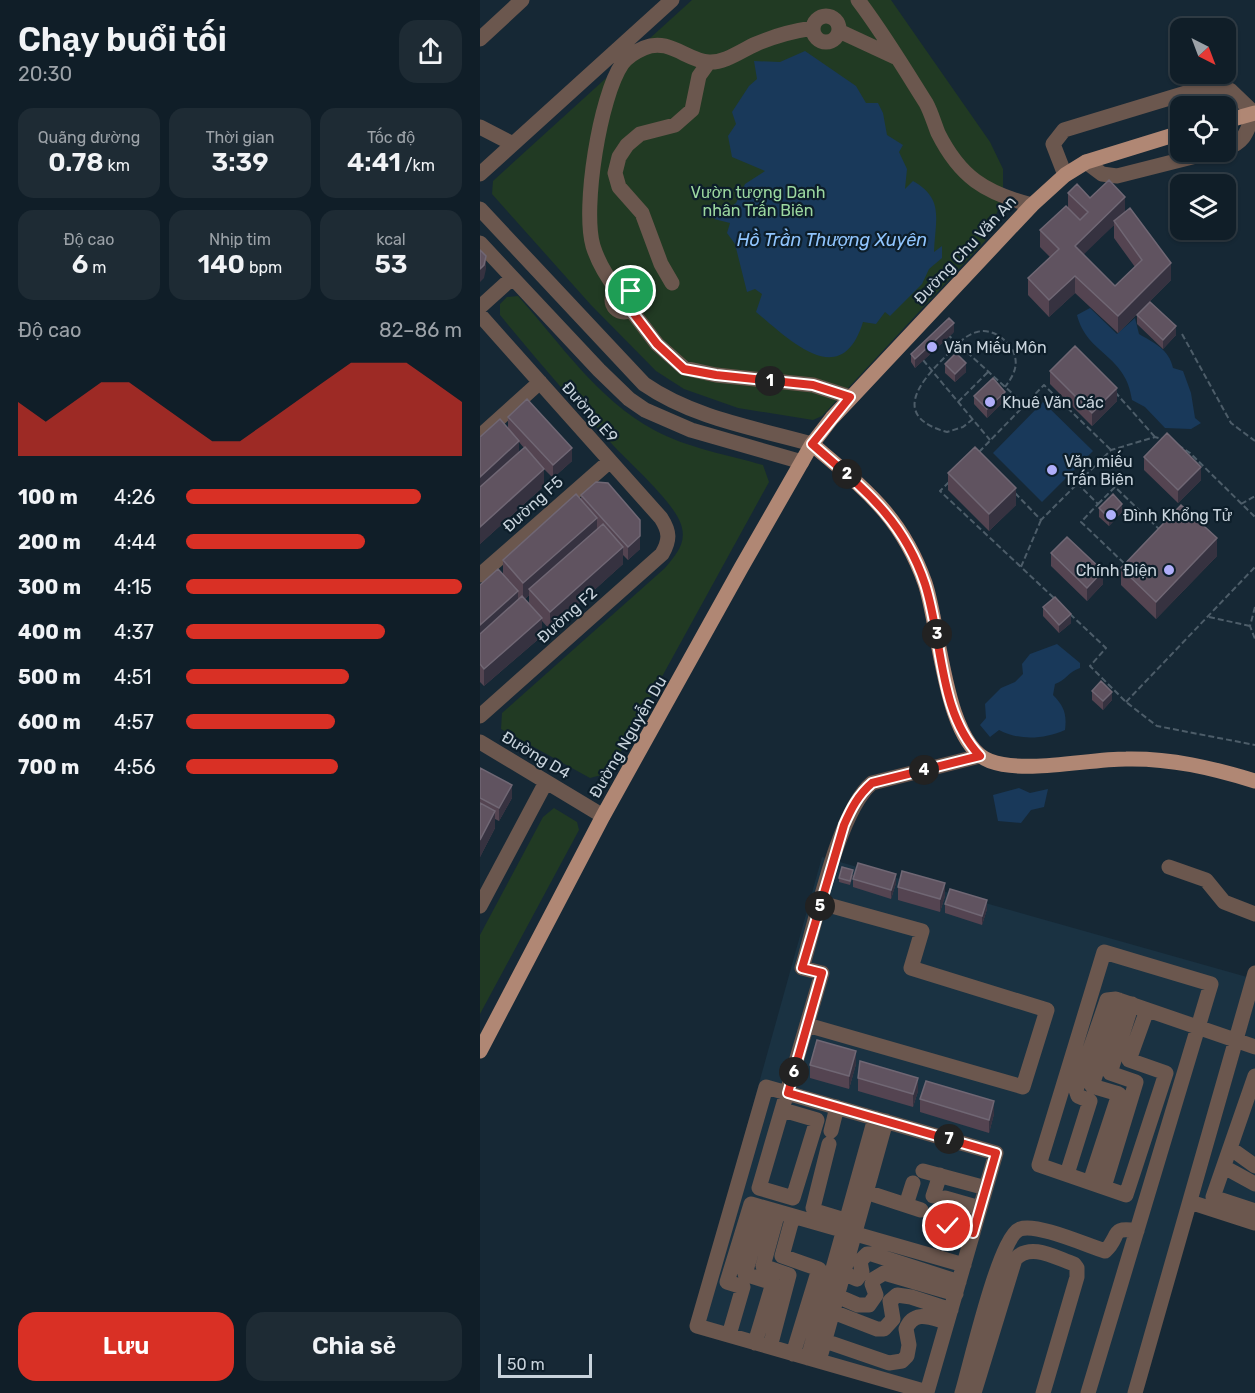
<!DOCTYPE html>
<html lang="vi">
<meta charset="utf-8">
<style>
:root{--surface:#101e28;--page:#1e2b34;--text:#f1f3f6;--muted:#9ca2a8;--line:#303c45;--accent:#d93025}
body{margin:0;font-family:Rubik,sans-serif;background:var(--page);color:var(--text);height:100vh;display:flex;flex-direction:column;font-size:22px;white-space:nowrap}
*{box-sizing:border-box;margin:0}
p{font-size:20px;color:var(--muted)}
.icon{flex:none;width:33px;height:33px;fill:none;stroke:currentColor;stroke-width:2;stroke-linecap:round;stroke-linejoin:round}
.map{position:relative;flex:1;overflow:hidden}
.panel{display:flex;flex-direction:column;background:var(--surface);width:480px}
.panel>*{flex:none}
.needle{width:39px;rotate:138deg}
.controls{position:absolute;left:690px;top:18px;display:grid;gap:12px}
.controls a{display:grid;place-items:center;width:66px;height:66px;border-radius:12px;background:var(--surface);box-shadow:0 2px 4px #0004,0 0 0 2px var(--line);font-size:30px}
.scale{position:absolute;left:18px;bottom:15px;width:94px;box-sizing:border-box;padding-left:6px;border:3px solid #c8d3dc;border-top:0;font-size:16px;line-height:21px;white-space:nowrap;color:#c8d3dc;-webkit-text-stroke:4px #0d1e2a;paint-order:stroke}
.pin{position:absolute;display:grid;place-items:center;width:51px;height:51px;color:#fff;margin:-26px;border:3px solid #fff;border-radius:50%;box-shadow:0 2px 6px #0007}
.km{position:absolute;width:30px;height:30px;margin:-15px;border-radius:50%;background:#222;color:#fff;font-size:16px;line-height:30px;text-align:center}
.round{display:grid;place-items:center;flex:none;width:63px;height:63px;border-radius:18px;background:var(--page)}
.head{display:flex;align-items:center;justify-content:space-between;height:102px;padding:0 18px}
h1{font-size:33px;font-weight:600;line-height:45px}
.metrics{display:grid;grid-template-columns:repeat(3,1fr);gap:9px;height:102px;padding:6px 18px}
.metrics div{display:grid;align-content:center;border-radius:15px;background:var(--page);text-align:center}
.metrics b{font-size:26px;font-weight:600}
.metrics small{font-size:16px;font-weight:400}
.metrics p{font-size:16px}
.chart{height:168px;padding:12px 18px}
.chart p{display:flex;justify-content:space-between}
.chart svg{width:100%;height:108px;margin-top:6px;fill:var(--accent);opacity:.7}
.button{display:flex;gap:12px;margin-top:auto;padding:12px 18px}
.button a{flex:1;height:69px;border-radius:18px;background:var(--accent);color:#fff;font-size:24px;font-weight:600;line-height:69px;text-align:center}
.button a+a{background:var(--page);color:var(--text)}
ul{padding:0 18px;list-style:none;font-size:20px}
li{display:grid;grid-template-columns:96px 72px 1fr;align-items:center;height:45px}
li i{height:15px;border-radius:8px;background:var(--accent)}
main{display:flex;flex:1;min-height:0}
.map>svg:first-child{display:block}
.built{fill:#1a3242}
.green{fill:#213a23}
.water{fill:#19395a}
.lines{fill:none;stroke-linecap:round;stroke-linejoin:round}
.path{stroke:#4d5d69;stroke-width:2;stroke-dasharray:6 3;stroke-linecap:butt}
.minor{stroke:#6b574e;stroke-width:15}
.major{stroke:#b08774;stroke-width:15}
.wall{fill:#544451;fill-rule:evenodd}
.shaded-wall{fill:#363240}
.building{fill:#605360;stroke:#706774;stroke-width:1.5}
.route-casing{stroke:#fff;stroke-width:12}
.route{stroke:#d93025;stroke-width:8}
.poi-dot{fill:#b0aefa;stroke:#0d1e2a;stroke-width:2}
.labels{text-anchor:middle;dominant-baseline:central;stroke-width:4.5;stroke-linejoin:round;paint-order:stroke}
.park-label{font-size:16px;fill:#9cd8a0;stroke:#0d1e2a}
.street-label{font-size:16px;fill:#c8d3dc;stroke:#0d1e2a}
.poi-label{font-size:16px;fill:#c8d3dc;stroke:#0d1e2a;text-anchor:start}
.water-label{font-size:18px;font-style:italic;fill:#90c5fe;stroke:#0d1e2a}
</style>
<main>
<section class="panel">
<div class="head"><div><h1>Chạy buổi tối</h1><p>20:30</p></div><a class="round"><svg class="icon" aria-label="share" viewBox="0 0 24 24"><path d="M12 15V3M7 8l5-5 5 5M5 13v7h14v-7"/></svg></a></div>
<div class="metrics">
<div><p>Quãng đường</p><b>0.78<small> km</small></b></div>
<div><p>Thời gian</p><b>3:39</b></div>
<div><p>Tốc độ</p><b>4:41<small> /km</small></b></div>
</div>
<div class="metrics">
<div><p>Độ cao</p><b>6<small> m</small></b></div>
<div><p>Nhịp tim</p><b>140<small> bpm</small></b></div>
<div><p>kcal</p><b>53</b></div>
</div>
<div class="chart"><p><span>Độ cao</span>82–86 m</p>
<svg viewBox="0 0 160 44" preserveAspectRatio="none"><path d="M0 44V22L10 30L20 22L30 14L40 14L50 22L60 30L70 38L80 38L90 30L100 22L110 14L120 6L130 6L140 6L150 14L160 22V44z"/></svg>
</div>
<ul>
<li><b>100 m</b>4:26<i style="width:85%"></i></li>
<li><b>200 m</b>4:44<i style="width:65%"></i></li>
<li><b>300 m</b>4:15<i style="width:100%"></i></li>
<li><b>400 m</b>4:37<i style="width:72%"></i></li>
<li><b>500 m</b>4:51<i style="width:59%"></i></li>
<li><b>600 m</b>4:57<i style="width:54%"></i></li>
<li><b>700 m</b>4:56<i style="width:55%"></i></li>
</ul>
<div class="button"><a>Lưu</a><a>Chia sẻ</a></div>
</section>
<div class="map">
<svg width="775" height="1393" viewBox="0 0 775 1393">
<rect width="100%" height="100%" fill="#162835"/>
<path class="built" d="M342,857L767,977L648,1393H430L210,1331Z
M775,999V1218L718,1200Z"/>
<path class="green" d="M212,0H411L510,142L523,169V198L505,241L342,416L333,420L258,408L204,389L176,371L111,305L12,194L13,181Z
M38,296C80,343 118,400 174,430C207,448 248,455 283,465L289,482L129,773L110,778L21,729L22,713L185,568C195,556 206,544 202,528C198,505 148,462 132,444C93,402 56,359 20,315V304L27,297Z
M74,808L97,822L99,830L0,1014V935L63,817Z"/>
<path class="water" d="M325,51L376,86L386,103H398L403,113L407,135L423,145L419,152L427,169L425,189L433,181C465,199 455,220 454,252L462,246V258L449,269L442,284L410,316L405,312L396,324L383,322C361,393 309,339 276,312L282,294L275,289L267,292L255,244L247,233L250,223L234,219L256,203L265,184L285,171L252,157L248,136L256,124L252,112L269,86L277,79L274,61L300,62Z
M610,308L637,334L655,318L659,334C674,343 689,349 693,368L703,371L711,393L715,418L721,423L711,429L685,428L665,407L652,400C646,354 607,355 597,315Z
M563,402L613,451L562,502L513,453Z
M577,644L600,663V668C588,672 585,681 575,684L573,695C584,706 587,714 585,730C564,739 540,741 519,730L510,737L500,725L506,718L505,704L521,688L535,682L543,674L542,664L550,654Z
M539,788L550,793L568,789L564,807L551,810L541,823L518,821L513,795Z"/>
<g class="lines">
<path class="path" d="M467,334L545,405
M702,334L751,423L775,441
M443,360L510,440
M635,392L675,437
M478,402L508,372
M493,419L483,427L467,432C412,417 438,384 464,358C473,349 484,335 497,332C511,328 525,338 532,349C540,364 534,375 525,387
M698,445L710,453L775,517
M499,452L564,385L631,450
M469,482L460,491L541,567
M597,483L618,504L601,522L646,565
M535,493L561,520L631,450L675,437L682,439
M618,504L635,487L680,530
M761,504L775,496
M561,520L541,567L575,599
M775,607L770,626L775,639
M590,614L626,648L610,666L646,702L677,726L775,745
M729,617L770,626
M646,702L775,567"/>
<path class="minor" d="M378,0C403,33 424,68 446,103C451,112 454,123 458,133C480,177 505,193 552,205
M333 29a13 13 0 1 1 26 0a13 13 0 1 1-26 0Z
M359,31L415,57
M0,39L42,0
M0,127L33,144
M606,162L622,174L637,176L732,152
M0,174L192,0
M585,175L573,144L584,130L729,86L750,90L774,113C767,131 765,143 746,148
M0,209L164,384C213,418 275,428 332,444
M0,243L119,370L149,399L165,410L211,430L322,462
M192,283L181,264L162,213L139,187L135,173L139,157L147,145L160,134L195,125L212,110L219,76L229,62
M132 300a12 12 0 1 1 24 0a12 12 0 1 1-24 0Z
M137,290C127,277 118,262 113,246C102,208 120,96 142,64C147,57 157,51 164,48C189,37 207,61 229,62C245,63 262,50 276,44C294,36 313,31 333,28
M0,307L32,278
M151,310L177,344L204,368L236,375L333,385L370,397
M0,315L181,518C190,532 190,540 182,554L0,716
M0,436L60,382
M0,575L130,461
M0,742L123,816
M689,867L726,880L744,902L775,914
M0,906L66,782
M327,1025L543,1087L567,1010L431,968L442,931L341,903
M775,1076L733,1197L775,1211
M286,1087L516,1153L447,1392L217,1326Z
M303,1110L337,1120L313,1198L279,1188L342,973L322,968C336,922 358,811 392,783L500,756
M351,1131L357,1107
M349,1144L333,1208L335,1211L368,1221
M750,1148L775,1166
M744,1167L775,1184
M443,1171L506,1188
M587,1174L610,1101L598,1096L596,1090L627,1000L636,999L775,1047
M610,1182L639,1094L612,1086L639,1000
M624,1187L656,1082L630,1073L652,1004
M386,1192L441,1210
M453,1196L460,1175
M465,1198L500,1208
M710,1202L775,1223
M426,1205L433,1183
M313,1216L302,1256L339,1269L313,1354
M461,1224L493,1233
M363,1273L377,1279L382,1272L380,1261L387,1254H392L479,1282
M357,1296L378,1305H389L396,1295L392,1284L394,1279L404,1273L476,1294
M353,1312L397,1329H404L413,1319L410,1301L417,1295L431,1297L471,1310
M249,1335L263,1287L247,1282L271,1204L484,1265
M345,1341L409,1363L422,1361L427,1356L429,1345L426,1329C434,1309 451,1318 467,1322
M275,1343L293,1283L265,1274L284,1208
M290,1347L309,1275L283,1266L298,1212
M328,1358L395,1118
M339,1361L406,1121
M482,1393C490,1367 519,1237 540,1229C557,1223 606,1245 625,1251C641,1237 629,1226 657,1231
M494,1393L535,1259C551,1242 576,1258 594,1264L597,1268V1277L563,1393
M608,1393L731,984L624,952L559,1165L646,1195L686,1073L649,1060L667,1010
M655,1393L775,973"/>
<path class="major" d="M746,121L775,113
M332,444C384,489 421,515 445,583C460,626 464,744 510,761C546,774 607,759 646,759C691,758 732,768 775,781
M0,1051L123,816L261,568L332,444L352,418L552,205L585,175L606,162L700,133"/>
</g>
<path class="wall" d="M588,193L610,198L645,212L691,280L638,333L595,293L569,317L548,295V278L570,257L560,247V230L588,208ZM634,225V238L655,267L635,286L603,254Z
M657,315L696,335L683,349L657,324Z
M474,332L435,368L431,362V354Z
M465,364L486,372L475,382L465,373Z
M570,371L637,401L612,426L570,384Z
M494,396L525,400L507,418L494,404Z
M28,417L92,461L73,478L64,469V486L0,544V437L28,429ZM39,442L44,448L39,452Z
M664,457L721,480L698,503L664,470Z
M468,473L536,505L509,531L468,490Z
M101,495L160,549L148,560L143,555V564L70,630L62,621V636L4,686L0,682V585L23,574V560L101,500ZM49,595V604L45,599Z
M619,508L642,512L629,526L619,517Z
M571,553L623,584L607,601L571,566Z
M737,556L676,619L641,585V568Z
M563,607L591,623L579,633L563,616Z
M612,691L632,700L623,710L612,700Z
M0,768L32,798L19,821L15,819V828L0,857Z
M373,875L370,885L359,882V878Z
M373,879L416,883L411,899L373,887Z
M418,887L465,896L460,912L418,900Z
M465,904L507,909L502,925L465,913Z
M376,1064L369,1089L330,1078V1065Z
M378,1078L438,1091L433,1107L378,1091Z
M440,1099L514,1114L509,1133L440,1112Z"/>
<path class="shaded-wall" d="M645,197V214L634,221V225L595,263V246Z
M6,256V269L4,278L0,282V269Z
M691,263V280L638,333V316Z
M595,276V293L569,317V300Z
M474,323V332L435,368V359Z
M696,326V335L683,349V340Z
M486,363V372L475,382V374Z
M637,388V401L612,426V413Z
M525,392V400L507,418V409Z
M39,441V458L0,494V477Z
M92,448V461L73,478V465Z
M721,467V480L698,503V490Z
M64,469V486L0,544V527Z
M536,488V505L509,531V514Z
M642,504V512L629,526V518Z
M117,518V535L49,589V595L43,600V583Z
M160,533V549L148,560V547Z
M737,538V556L676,619V602Z
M143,547V564L70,630V612Z
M623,571V584L607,601V588Z
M38,591V609L0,642V625Z
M591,614V623L579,633V625Z
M62,618V636L4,686V669Z
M632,692V700L623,710V701Z
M32,785V798L19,821V808Z
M15,811V828L0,857V840Z
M416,874V883L411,899V890Z
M465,883V896L460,912V899Z
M507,900V909L502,925V916Z
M376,1051V1064L369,1089V1076Z
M438,1078V1091L433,1107V1094Z
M514,1101V1114L509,1133V1120Z"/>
<path class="building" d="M629,180L645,197L595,246L635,286L662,260L634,221L650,208L691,263L638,316L595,276L569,300L548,278L579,249L560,230L586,206L600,220L608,212L588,193L597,184L610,198Z
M0,250L6,256L4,265L0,269Z
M670,302L696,326L683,340L657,315Z
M469,318L474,323L435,359L431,354Z
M595,346L637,388L612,413L570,371Z
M476,353L486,363L475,374L465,364Z
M513,378L525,392L507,409L494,396Z
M47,399L92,448L73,465L28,417Z
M20,419L39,441L0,477V437Z
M687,433L721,467L698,490L664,457Z
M45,447L64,469L0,527V487Z
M495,447L536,488L509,514L468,473Z
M116,482L128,483L160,520V536L148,547L101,495Z
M96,494L117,518L43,583L23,560Z
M633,494L642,504L629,518L619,508Z
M701,505L737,538L676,602L641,568Z
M123,524L143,547L70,612L49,589Z
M587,537L623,571L607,588L571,553Z
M18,569L38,591L0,625V585Z
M42,596L62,618L4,669L0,664V634Z
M575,597L591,614L579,625L563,607Z
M621,681L632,692L623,701L612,691Z
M0,768L32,785L19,808L0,798Z
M0,803L15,811L0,840Z
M378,863L416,874L411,890L373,879Z
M362,867L373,870L370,881L359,878Z
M422,871L465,883L460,899L418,887Z
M470,889L507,900L502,916L465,904Z
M337,1040L376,1051L369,1076L330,1065Z
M380,1061L438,1078L433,1094L378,1078Z
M446,1081L514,1101L509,1120L440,1099Z"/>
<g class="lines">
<g class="route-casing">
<path id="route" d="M151,291L156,298L151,310L177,344L204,369L236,375L333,385L370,397L332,444C382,488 423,518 445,584C463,640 458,712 500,756L392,783C378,795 371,809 364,825L322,968L342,973L308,1093L516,1153L493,1233L468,1226"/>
</g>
<use href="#route" class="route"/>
</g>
<g class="poi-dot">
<circle cx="452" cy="347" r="6"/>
<circle cx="510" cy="402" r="6"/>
<circle cx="572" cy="470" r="6"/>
<circle cx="631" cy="515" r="6"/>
<circle cx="689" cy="570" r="6"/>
</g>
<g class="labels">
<g class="park-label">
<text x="278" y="192">Vườn tượng Danh<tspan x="278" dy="18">nhân Trấn Biên</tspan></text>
</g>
<g class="street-label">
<text transform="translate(485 250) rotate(-47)">Đường Chu Văn An</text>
<text transform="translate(110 412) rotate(48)">Đường E9</text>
<text transform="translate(53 504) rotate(-42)">Đường F5</text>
<text transform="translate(87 615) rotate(-42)">Đường F2</text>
<text transform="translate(148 737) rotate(-60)">Đường Nguyễn Du</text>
<text transform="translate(56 755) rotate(31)">Đường D4</text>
</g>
<g class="poi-label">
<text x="464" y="347">Văn Miếu Môn</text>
<text x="522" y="402">Khuê Văn Các</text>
<text x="584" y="461">Văn miếu<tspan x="584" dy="18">Trấn Biên</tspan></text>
<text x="643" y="515">Đình Khổng Tử</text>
<text x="677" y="570" text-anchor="end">Chính Điện</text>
</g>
<g class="water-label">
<text x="352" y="240">Hồ Trần Thượng Xuyên</text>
</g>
</g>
</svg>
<div class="controls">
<a><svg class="needle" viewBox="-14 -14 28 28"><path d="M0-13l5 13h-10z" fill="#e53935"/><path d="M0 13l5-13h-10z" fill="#9ca2a8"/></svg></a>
<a><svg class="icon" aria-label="locate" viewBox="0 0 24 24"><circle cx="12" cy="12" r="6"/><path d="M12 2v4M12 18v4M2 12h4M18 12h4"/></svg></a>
<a><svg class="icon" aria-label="layers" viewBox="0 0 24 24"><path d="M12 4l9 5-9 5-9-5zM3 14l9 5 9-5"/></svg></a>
</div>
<div class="scale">50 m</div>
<div class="pin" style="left:151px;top:291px;background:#1e9e55"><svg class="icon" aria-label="arrive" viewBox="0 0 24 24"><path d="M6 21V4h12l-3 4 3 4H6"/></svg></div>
<div class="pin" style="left:468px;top:1226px;background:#d93025"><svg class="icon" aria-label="check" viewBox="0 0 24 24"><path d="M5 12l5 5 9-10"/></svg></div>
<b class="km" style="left:290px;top:381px">1</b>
<b class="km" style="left:367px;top:474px">2</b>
<b class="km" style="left:457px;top:634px">3</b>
<b class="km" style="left:444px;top:770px">4</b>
<b class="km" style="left:340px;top:906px">5</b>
<b class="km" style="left:314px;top:1072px">6</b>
<b class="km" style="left:469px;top:1139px">7</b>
</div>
</main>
